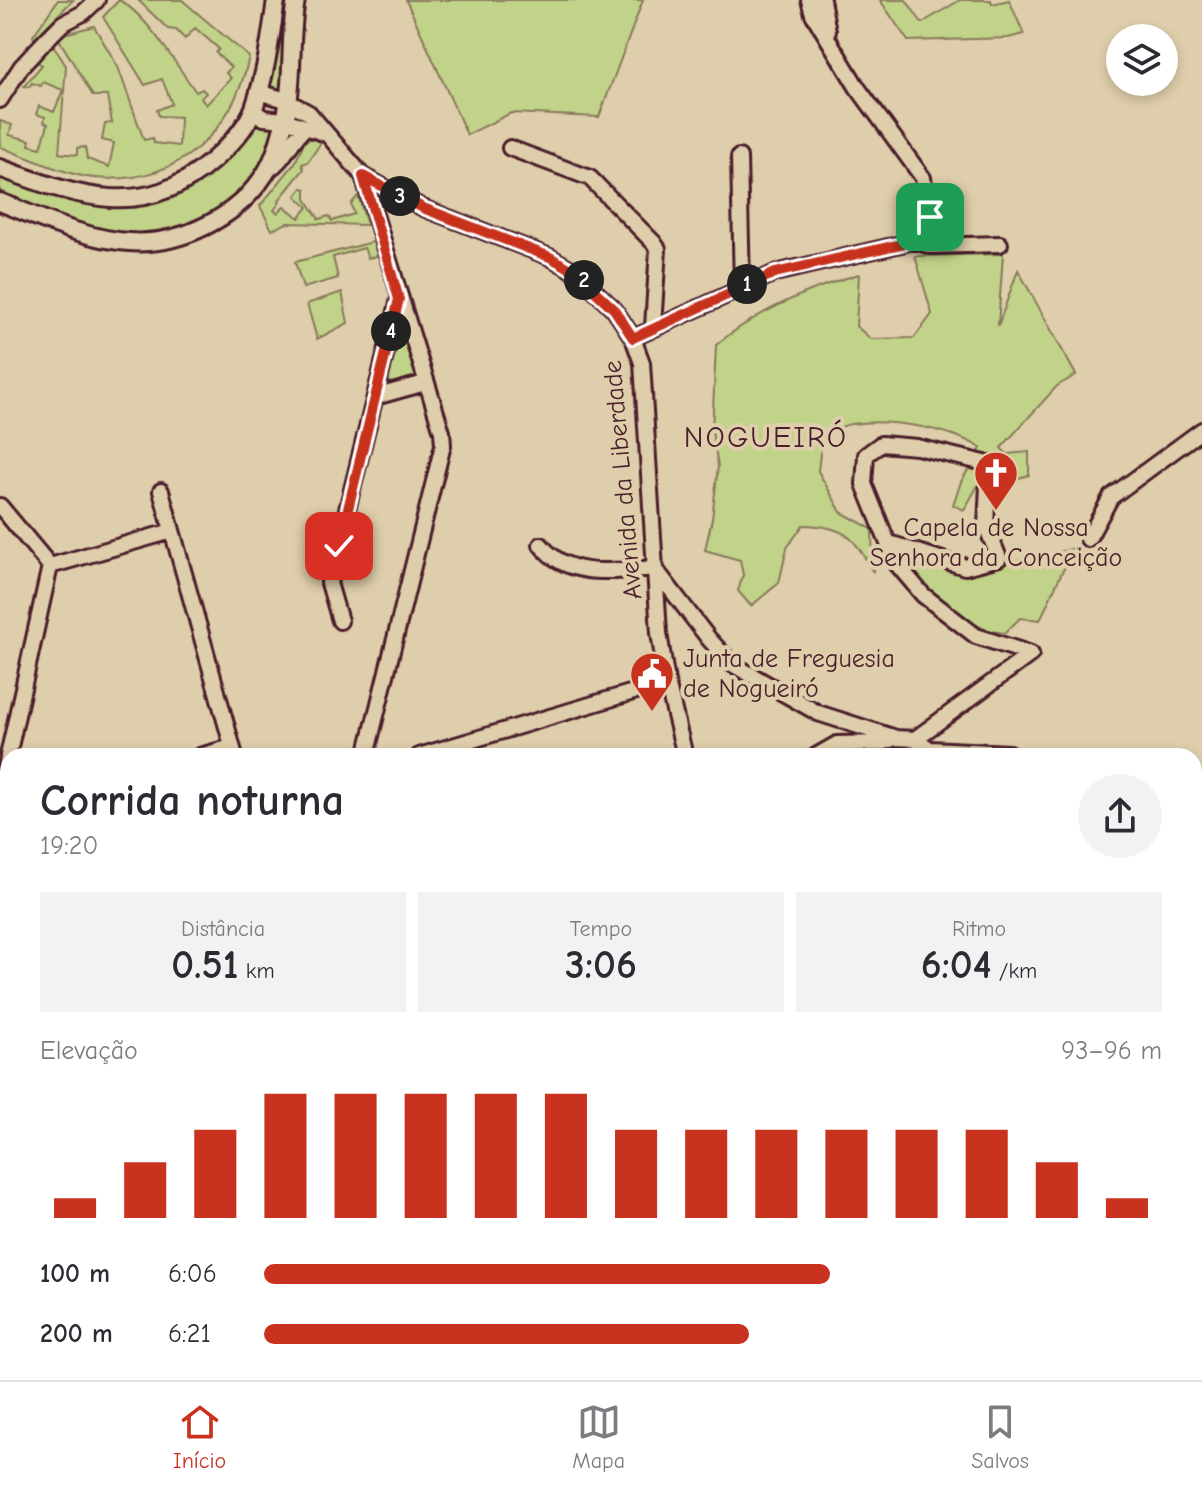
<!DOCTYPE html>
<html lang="pt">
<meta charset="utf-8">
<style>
:root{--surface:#fff;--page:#f2f2f3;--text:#2b2b33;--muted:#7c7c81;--line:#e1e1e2;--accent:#c8321e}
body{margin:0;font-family:"Comic Neue",sans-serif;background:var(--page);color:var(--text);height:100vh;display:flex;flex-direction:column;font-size:30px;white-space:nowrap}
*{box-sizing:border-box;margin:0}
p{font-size:26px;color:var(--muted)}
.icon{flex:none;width:44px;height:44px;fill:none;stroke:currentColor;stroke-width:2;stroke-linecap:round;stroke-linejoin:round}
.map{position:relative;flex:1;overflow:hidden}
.sheet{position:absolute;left:0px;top:748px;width:1202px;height:632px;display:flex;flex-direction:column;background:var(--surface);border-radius:24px 24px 0 0;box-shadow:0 4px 12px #0003}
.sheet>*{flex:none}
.buttons{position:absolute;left:1106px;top:24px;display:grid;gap:16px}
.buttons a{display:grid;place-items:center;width:72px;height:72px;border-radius:50%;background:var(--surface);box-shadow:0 4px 12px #0003;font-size:40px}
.pin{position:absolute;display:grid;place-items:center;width:68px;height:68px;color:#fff;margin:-34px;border-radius:16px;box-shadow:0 4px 12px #0006}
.km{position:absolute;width:40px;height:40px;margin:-20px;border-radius:50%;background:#222;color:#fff;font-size:22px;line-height:40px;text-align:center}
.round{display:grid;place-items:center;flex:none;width:84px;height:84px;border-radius:42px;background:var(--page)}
.head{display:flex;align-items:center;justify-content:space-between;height:136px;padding:0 40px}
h1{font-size:44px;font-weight:700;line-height:60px}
.metrics{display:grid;grid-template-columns:repeat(3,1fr);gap:12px;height:136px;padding:8px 40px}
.metrics div{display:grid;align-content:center;border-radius:0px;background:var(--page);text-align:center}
.metrics b{font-size:40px;font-weight:700}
.metrics small{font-size:22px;font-weight:400}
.metrics p{font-size:22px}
.chart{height:224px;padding:16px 40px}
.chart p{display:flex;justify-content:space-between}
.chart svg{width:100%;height:144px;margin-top:8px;stroke:var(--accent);stroke-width:6}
ul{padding:0 40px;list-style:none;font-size:26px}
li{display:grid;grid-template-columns:128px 96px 1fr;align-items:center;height:60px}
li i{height:20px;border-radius:10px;background:var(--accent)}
.tabs{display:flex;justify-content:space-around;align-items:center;height:112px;border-top:2px solid var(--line);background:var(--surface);font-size:22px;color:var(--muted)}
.tabs a{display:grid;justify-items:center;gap:4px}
.tabs .on{color:var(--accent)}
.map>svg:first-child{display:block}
.green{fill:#c1d388;stroke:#86795a;stroke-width:2}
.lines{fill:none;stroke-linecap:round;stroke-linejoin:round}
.minor-casing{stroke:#4a1f2b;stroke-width:20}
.major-casing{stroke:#4a1f2b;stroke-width:22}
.minor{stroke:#dfceab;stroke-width:14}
.major{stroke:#dfceab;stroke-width:16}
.route-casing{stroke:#fff;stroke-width:16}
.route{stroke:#c8321e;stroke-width:10}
.labels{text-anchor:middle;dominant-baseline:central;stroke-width:8;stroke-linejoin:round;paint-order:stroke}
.street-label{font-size:26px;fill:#4a1f2b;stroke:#dfceab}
.poi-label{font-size:26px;fill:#4a1f2b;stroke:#dfceab}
.quarter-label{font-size:30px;letter-spacing:2px;fill:#4a1f2b;stroke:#dfceab}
</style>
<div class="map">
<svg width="1202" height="1380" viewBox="0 0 1202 1380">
<rect width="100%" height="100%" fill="#dfceab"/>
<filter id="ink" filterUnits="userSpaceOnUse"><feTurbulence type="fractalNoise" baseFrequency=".0125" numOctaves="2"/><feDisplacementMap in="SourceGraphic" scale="16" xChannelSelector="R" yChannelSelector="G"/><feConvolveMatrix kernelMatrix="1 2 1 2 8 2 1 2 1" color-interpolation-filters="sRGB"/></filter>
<g filter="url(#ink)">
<path class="green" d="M58,0H73L34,39L33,36Z
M119,0C147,15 177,66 196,92L202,89L206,93L201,98L206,105L231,78L226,73L231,67L216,53L219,49L195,28L185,39L176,30L168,29L138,0H182L249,57C232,134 177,185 95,178C70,176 26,157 1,147L0,121L12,125L9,135L30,140L29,145L41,148L48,124L44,122L45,117L36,114L39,106L54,112L63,90L43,82L41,86L32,83L29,87L24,86L42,65L36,61L52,43L66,66L59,153L77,155V148L85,147L87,159L109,167L114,143L102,140L105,124L112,123L107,96H93L57,36L94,26L118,67L144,140L153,138L154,143L179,146L180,117L159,116L157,110L172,104L162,79L145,85L103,17Z
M406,0H643L599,117L511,113L467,135Z
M880,0H906L922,23L960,0H991L992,4L1009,0L1024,34L1008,38L908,41Z
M281,9L287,10L282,91L267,88Z
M256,121L269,126L276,125C269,158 250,186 222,205C141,260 82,226 0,194V175C43,192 91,215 138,204C148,202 157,196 167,193C215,174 227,162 256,121Z
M322,135L324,138L308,162L302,164L304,169L279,200L280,202L274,210L278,213L284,206L299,218L308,207L296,196L302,188L306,189V199L319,219L329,216L332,221L354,214L351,204L358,196L367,225L287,223L272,230L260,206L295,163L305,141Z
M373,242L377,256L368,258L364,248L333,257L338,278L303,288L295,262Z
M1003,254L998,326L1018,270L1076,375L1057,386L1001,448L1007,454L1029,452V475L1009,481L980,482L964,510L953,505L961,482L981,448C949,428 888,418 851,424C841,425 831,433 822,438L818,471L841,512L872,529L873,572C854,537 846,526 803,525L787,548L779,583L751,606L738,591L743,575L740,560L705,550L712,519L718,466L712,432L716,345C757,311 809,289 859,274L856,326L871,339L914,338L932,314L915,256Z
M342,292L348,323L317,339L307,304Z
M399,332L405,333L417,372L414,380L392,385L387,378Z
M1077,548L1062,572L1040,620L1020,618L1005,633C963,630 926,590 902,560L916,558L997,564Z"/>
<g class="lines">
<g class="minor-casing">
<path id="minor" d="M822,0L828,31
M258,92L283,99L309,113L363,176L423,208L550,257L571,269L614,309L633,338L642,363L659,633L667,682L685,756
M0,100L21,67L46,40L62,24L83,13L97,0
M253,111L264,118L285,120L323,133
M510,148L590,178L654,243L658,249L653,327
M739,157L742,286
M268,170C285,160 290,140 306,127
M363,176L442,432L443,445L366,756
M914,241L931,246L1000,244
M633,338L775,273L914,241L926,232L930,217L923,178L857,87L813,14L809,0
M375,397L425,383
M161,491L235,756
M0,506L50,566L172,531
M1088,539L1111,497L1202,430
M541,545C568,580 618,571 656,568
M656,570L709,639L732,664L818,713L896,738L915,739L1031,654L976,636L923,595L896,563L864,484L866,455L881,444L917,447L989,464L986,526L999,558L965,567L889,543
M340,621L329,583L399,299
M915,739L930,749L1009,753L1010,756
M8,756L50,566
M200,756L232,747
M419,756L667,682
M816,756L837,744L882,743L895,738
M0,794L8,758
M1194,815H1202
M1194,844L1202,843
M0,920L8,921
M1194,985L1202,1000
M0,1099L8,1098
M0,1190L8,1196
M1194,1247H1202
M1194,1330H1202
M315,1372L317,1380
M502,1372L512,1380
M776,1372L777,1380
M865,1372L866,1380
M0,1380L11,1372"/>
</g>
<g class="major-casing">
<path id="major" d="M0,168C76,196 144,222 212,161C229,146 246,129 254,108C266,74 271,35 276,0
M0,202C41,218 84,239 129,242C181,246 237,217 265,174C276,157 281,135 286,116C294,78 289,38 296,0"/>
</g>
<use href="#minor" class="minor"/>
<use href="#major" class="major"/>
</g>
</g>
<g class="lines" filter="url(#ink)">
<g class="route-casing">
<path id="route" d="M339,546L399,299L363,176L423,208L550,257L571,269L614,309L633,338L775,273L914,241L926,232L930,217"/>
</g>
<use href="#route" class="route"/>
</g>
<defs>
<g id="church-pin" transform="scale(2.3)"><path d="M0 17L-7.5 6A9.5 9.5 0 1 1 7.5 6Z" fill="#c8321e" stroke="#dfceab"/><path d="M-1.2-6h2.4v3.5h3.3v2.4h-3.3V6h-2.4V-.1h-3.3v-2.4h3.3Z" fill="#fff"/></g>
<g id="civic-pin" transform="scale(2.3)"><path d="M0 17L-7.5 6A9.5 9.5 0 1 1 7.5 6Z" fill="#c8321e" stroke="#dfceab"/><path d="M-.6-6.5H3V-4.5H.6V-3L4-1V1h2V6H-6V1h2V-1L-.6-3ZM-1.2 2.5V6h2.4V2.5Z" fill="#fff"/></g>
</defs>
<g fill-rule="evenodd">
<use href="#church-pin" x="996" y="473"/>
<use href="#civic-pin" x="652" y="674"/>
</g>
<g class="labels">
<g class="street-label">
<text transform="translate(623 480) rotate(-95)">Avenida da Liberdade</text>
</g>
<g class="poi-label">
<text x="996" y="528">Capela de Nossa<tspan x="996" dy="30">Senhora da Conceição</tspan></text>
<text x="683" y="659" text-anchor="start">Junta de Freguesia<tspan x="683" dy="30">de Nogueiró</tspan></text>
</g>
<g class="quarter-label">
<text x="766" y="437">NOGUEIRÓ</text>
</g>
</g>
</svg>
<div class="buttons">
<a><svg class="icon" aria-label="layers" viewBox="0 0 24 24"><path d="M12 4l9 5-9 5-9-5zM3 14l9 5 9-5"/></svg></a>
</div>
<div class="pin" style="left:930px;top:217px;background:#1e9e55"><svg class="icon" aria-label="arrive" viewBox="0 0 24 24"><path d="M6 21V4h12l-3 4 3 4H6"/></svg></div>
<div class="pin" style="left:339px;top:546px;background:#d93025"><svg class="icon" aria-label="check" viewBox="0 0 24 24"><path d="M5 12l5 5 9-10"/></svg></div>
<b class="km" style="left:747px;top:284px">1</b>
<b class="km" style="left:584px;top:280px">2</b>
<b class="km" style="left:400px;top:196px">3</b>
<b class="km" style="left:391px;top:331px">4</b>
<section class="sheet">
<div class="head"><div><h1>Corrida noturna</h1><p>19:20</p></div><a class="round"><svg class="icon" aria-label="share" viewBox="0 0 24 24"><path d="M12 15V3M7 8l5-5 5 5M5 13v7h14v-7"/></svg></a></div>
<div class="metrics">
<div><p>Distância</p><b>0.51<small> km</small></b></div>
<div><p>Tempo</p><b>3:06</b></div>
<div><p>Ritmo</p><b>6:04<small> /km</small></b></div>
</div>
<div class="chart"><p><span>Elevação</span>93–96 m</p>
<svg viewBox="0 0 160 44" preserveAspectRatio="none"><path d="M5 44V38M15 44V27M25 44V17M35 44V6M45 44V6M55 44V6M65 44V6M75 44V6M85 44V17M95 44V17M105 44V17M115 44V17M125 44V17M135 44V17M145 44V27M155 44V38"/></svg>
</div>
<ul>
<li><b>100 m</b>6:06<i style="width:63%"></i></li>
<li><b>200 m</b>6:21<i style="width:54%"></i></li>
</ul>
</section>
</div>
<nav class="tabs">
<a class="on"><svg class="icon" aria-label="home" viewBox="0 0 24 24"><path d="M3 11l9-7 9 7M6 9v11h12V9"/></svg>Início</a>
<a><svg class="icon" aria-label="map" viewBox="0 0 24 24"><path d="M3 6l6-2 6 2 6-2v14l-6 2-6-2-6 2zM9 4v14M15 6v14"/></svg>Mapa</a>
<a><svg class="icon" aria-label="saved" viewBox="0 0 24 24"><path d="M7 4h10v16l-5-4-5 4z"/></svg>Salvos</a>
</nav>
